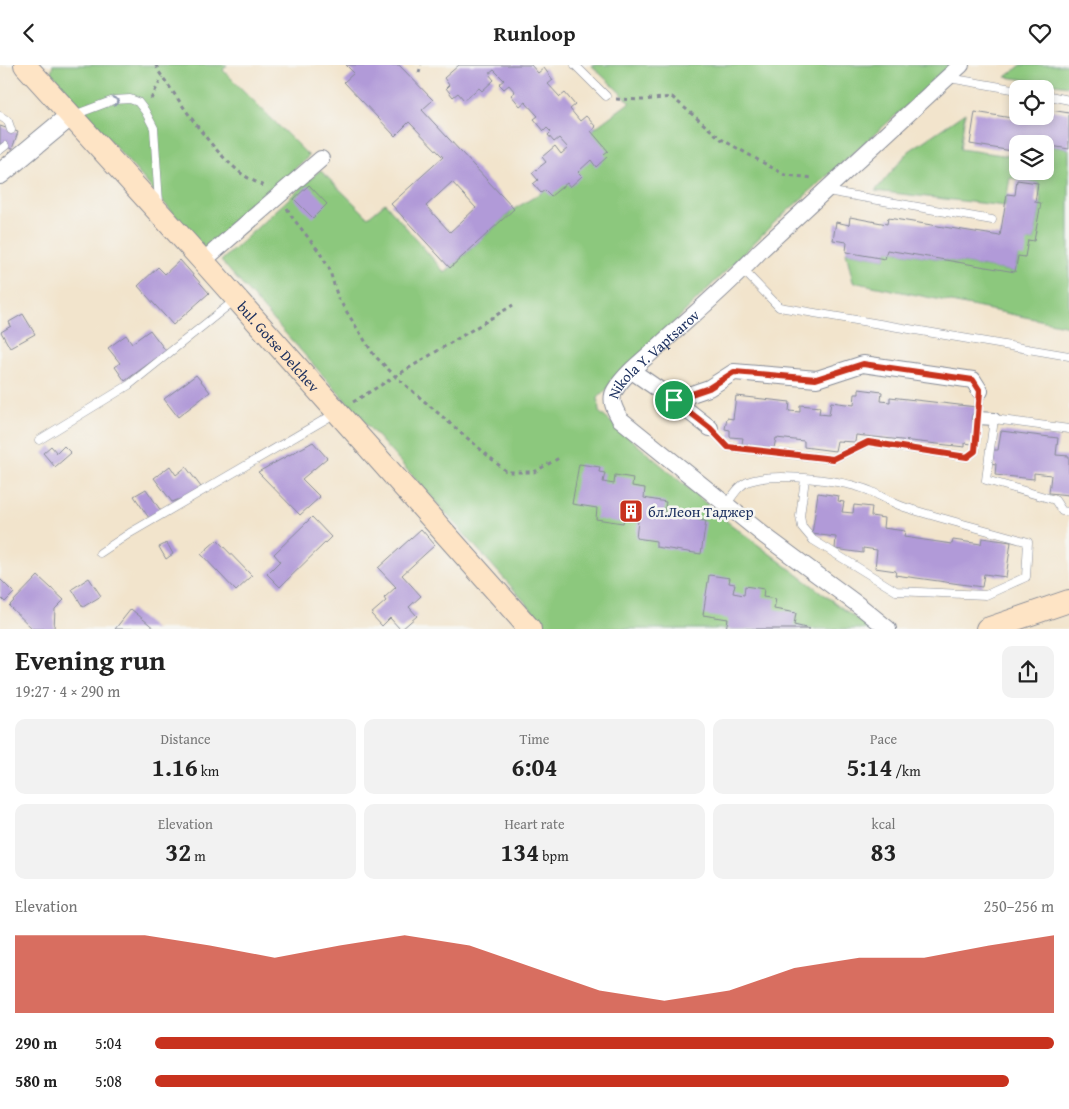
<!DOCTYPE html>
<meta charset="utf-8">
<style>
:root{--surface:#fff;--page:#f2f2f2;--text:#222;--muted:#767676;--accent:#c8321e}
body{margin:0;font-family:"Gentium Book Plus",serif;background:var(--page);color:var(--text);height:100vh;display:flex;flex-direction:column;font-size:19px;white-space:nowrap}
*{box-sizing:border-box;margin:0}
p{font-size:16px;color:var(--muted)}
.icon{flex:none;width:28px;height:28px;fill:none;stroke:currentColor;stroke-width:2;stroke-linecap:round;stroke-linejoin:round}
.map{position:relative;height:564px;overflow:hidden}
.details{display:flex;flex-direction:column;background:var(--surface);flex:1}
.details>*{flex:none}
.fabs{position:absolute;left:1009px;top:15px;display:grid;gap:10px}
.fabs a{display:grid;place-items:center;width:45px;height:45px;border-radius:10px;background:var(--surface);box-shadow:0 2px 8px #0003;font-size:25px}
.pin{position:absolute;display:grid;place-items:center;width:42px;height:42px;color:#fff;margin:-21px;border:2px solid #fff;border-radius:50%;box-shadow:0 1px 5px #0007}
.round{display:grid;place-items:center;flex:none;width:52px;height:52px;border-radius:10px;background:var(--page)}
.overview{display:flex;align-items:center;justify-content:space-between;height:85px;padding:0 15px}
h1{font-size:28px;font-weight:700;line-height:38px}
.figures{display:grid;grid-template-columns:repeat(3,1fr);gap:8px;height:85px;padding:5px 15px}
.figures div{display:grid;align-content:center;border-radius:10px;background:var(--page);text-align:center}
.figures b{font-size:25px;font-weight:700}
.figures small{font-size:14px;font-weight:400}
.figures p{font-size:14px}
.chart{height:140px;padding:10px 15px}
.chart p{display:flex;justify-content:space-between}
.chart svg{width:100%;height:90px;margin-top:5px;fill:var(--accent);opacity:.7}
ul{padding:0 15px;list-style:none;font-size:16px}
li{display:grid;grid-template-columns:80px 60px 1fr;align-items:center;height:38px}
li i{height:12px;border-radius:6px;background:var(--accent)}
header{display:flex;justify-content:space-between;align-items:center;height:65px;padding:0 15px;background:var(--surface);font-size:22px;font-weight:700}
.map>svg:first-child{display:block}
.green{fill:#8cc87d;stroke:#547c6e}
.building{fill:#b19ad8;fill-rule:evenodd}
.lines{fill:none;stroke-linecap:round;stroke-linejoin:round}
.service-casing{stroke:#868a95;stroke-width:9}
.pedestrian-casing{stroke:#868a95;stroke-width:14}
.minor-casing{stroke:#868a95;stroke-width:18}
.tertiary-casing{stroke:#868a95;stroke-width:22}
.secondary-casing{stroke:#868a95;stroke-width:24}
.path{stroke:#868a95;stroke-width:3;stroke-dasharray:4 4;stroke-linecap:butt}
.service{stroke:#fff;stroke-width:8}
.pedestrian{stroke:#fff;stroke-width:12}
.minor{stroke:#fff;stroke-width:16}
.tertiary{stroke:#fff;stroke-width:20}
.secondary{stroke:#fee4c5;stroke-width:22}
.oneway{stroke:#8d97ae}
.route-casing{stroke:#fff;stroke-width:10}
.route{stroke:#c8321e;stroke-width:6}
.labels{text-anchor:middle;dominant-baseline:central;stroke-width:5;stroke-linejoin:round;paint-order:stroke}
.street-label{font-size:15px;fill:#1b2f5e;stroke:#f6f6f2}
.poi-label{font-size:15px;fill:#1b2f5e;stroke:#f6f6f2;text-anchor:start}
</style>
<header><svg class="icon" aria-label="back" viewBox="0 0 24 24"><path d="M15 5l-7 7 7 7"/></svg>Runloop<svg class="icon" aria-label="heart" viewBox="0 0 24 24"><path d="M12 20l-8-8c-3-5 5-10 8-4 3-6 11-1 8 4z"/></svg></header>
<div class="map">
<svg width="1069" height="564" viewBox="0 0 1069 564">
<rect width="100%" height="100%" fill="#f6f6f2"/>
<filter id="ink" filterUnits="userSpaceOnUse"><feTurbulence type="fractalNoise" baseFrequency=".02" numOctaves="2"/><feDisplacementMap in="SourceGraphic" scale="10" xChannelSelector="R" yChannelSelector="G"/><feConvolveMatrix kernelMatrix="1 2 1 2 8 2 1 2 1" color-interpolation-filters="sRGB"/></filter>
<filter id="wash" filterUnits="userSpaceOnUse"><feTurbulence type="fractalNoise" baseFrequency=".0096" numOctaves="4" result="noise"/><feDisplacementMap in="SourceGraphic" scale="20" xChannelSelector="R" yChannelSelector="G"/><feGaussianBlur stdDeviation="1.12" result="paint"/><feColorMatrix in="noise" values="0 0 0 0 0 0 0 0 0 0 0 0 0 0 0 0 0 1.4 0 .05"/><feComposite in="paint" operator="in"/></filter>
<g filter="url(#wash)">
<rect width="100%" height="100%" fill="#f2e4cc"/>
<path class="green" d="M53,0H227L223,5L309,91L205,185L51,7Z
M591,0H953L775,157L598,333L599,347L729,458L870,564H549L221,196L320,105L368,152L385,138L445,208L514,144L541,128L596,62L630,37Z
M1021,0H1069V21L1006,12Z
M965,48L960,84L1017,92L1018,106H1045V80L1069,84V261L853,217L846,187L885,194L887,185L1015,207L1018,191L1028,175L1034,176L1041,138L1038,118L1010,113L1005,141L875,126L909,86Z"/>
<g id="blocks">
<path class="building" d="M346,0H399L433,35L422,45L514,144L450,203L391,139L443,92L409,57L395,71L344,17L354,8ZM452,117L476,143L450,167L426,141Z
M459,0H531L538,8L544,3L553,15L548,19L560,32L565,28L575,40L570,44L580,56L586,51L596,62L591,66L608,86L604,89L607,92L596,102L591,95L578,107L582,111L570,122L567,118L551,131L545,125L541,128L533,119L538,115L532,108L546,97L542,92L555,81L561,89L568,83L559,73L554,77L548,70L551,67L547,63L544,66L534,54L538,51L525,37L520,41L511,30L515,27L509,20L504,24L499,19L504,15L494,5L489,9L494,15L482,26L479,23L464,35L458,28L453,32L446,23L449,20L444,13Z
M1045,44L1069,48V84L1045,80V79L1027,77L1026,79H1018V87L970,79L975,47L1024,55V51H1045Z
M0,61L18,67L12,84L0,79Z
M1017,115L1038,118L1035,137L1041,138L1034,176L1028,175L1025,192L1018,191L1015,207L887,185L885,194L846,187L847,177L833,175L836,157L849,160L850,152L887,159L888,153L1000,171L1007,129L1015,130Z
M309,120L327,139L313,153L294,134Z
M180,195L209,228L173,260L138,221L158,202L165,209Z
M23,249L35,269L10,283L1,267L11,261L9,257Z
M150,265L166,286L125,316L115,302L120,298L108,283L126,270L132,278Z
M196,310L210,327L178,352L164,334Z
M859,324L882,327L881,336L890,337V332L976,342L972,379L965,378V382L856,370L855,377L837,376L835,386L804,382V376L776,373L774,383L742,379L743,373L730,372V365L725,364L727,353L733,354L736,331L790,337L789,346L800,347V340L820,342L819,349L829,350L831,337L854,340L855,329H859Z
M1001,366L1058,373L1056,390L1069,391V430L1049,428L1051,410L1034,408V414L995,410L996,399L990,398L991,385H998Z
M313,377L327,393L302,414L320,432L300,450L258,407Z
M51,381L57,388L64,381L71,388L55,402L43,388Z
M579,399L600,402L599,407L605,408L603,417L614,419L615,410L633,413L632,421L645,423L644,433L666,437L664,449L706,456L701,489L656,482V476L636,473L638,456L624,454L623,458L596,454L597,443L572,439Z
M170,401L176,410L186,402L201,422L188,431L172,437L154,413Z
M146,424L161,446L149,453L134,431Z
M818,428L839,431L838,436L844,437L842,447L853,448L854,440L872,442L871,451L884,453L883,463L905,466L904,472L952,479L953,475L981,479L982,473L1011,477L1006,512L984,509L982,522L895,510L896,506L875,503L877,485L863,483V488L835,484L836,472L812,469Z
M312,452L331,472L280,522L267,509L280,496L274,489Z
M421,464L435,480L402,510L421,531L409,542L417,551L402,564H400L390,553L382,561L371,549L386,536L384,533L396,522L378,503Z
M217,475L252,511L236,526L201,489Z
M167,478L173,489L166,494L159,482Z
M709,510L730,513L729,518L735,519L733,528L744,530L745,521L764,524L763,532L776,534L774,544L796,548L794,560L810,564H726L728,554L703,550Z
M38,511L64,535L55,544L54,564H33L9,541Z
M89,513L101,531L83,542L72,524Z
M0,514L14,528L5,537L0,532Z
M131,544L155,564H115Z"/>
</g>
</g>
<g filter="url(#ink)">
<use href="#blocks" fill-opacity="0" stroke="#868a95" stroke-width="1"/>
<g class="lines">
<g class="service-casing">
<path id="service" d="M575,0L606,31
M949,13L1018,25
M1045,30L1069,35
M74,50L114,35L130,34L138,37L145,46L154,63L159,138
M0,51L8,56L11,65
M0,85L5,81
M827,126L992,155
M743,205L779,242L1069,291
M710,363L728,382L833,394L868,377L967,392L975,386L980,326
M1069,364L994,354L986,415L1055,435L1062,446L1069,447
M39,375L129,320L235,235
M726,440C733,431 739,419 750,416C776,407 844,415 870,426C881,431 892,438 904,442C945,455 987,465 1028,477L1026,512L986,530L896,526L813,475L802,462L800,451L805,414
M100,488L130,468L336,348"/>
</g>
<g class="pedestrian-casing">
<path id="pedestrian" d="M978,353L994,354"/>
</g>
<g class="minor-casing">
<g id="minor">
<path d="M203,196L321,94"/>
<path d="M632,306L674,335L710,363"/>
<path d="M674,335L709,323L734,307L817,314L863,299L973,315L980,326"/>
<path id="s1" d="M888,564L861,542L765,471L620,354C615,345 609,335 615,325C626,307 646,293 661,279C695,248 730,219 761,185L961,0"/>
</g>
</g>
<g class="tertiary-casing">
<path id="tertiary" d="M0,109L70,51"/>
</g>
<g class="secondary-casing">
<g id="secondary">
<path id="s2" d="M25,0L203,196L530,564"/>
<path d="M987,564L1069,536"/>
</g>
</g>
<path class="path" d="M156,0L159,7C185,43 207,81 242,109C249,114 258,118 266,122
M419,8L421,0
M151,34L162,12
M616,34L643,35L672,32L721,74L785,110L814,113
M287,143L292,152L318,185L329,203L338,233L374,290L396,312L507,407H534L559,393
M353,337L513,240"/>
<use href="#service" class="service"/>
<use href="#pedestrian" class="pedestrian"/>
<use href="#minor" class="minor"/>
<use href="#tertiary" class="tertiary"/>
<use href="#secondary" class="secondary"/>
</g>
<defs><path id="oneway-chevron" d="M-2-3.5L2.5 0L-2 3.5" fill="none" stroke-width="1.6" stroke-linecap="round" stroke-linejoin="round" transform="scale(1.25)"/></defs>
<use class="oneway" href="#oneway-chevron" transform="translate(116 36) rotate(-12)"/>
</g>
<g class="lines" filter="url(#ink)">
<g class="route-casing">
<path id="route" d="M863,299L973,315L980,326L975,386L967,392L868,377L833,394L728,382L710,363L674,335L709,323L734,307L816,314Z"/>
</g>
<use href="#route" class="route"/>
</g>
<defs>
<g id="building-square" transform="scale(1.25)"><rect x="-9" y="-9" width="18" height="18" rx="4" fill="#c8321e" stroke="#f6f6f2"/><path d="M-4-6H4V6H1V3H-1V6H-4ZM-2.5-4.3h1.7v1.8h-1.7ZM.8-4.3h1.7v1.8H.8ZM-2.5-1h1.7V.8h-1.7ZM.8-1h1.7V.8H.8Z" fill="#fff"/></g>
</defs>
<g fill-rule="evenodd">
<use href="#building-square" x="631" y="446"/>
</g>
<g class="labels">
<g class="street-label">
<text stroke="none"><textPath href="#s2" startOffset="379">bul. Gotse Delchev</textPath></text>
<text stroke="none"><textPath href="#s1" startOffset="424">Nikola Y. Vaptsarov</textPath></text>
</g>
<g class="poi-label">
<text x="648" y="446">бл.Леон Таджер</text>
</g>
</g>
</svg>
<div class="fabs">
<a><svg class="icon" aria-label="locate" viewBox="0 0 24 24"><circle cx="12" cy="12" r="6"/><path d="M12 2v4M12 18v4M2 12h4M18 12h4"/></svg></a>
<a><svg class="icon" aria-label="layers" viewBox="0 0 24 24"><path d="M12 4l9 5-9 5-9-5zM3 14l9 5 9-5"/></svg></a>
</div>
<div class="pin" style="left:674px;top:335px;background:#1e9e55"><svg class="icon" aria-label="arrive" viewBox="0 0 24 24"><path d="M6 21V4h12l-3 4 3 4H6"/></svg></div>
</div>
<section class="details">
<div class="overview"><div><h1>Evening run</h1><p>19:27 · 4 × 290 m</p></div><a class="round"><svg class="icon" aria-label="share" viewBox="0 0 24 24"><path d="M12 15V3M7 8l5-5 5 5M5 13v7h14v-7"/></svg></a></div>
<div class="figures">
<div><p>Distance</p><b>1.16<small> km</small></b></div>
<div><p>Time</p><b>6:04</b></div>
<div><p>Pace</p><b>5:14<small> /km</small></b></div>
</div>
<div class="figures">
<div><p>Elevation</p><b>32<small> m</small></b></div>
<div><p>Heart rate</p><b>134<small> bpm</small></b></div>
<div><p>kcal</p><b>83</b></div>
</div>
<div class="chart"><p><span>Elevation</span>250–256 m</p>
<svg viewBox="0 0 160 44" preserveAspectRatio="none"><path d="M0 44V6L10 6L20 6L30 11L40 17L50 11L60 6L70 11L80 22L90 33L100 38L110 33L120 22L130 17L140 17L150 11L160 6V44z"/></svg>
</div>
<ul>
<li><b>290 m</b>5:04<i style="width:100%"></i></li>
<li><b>580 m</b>5:08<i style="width:95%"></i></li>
</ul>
</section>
